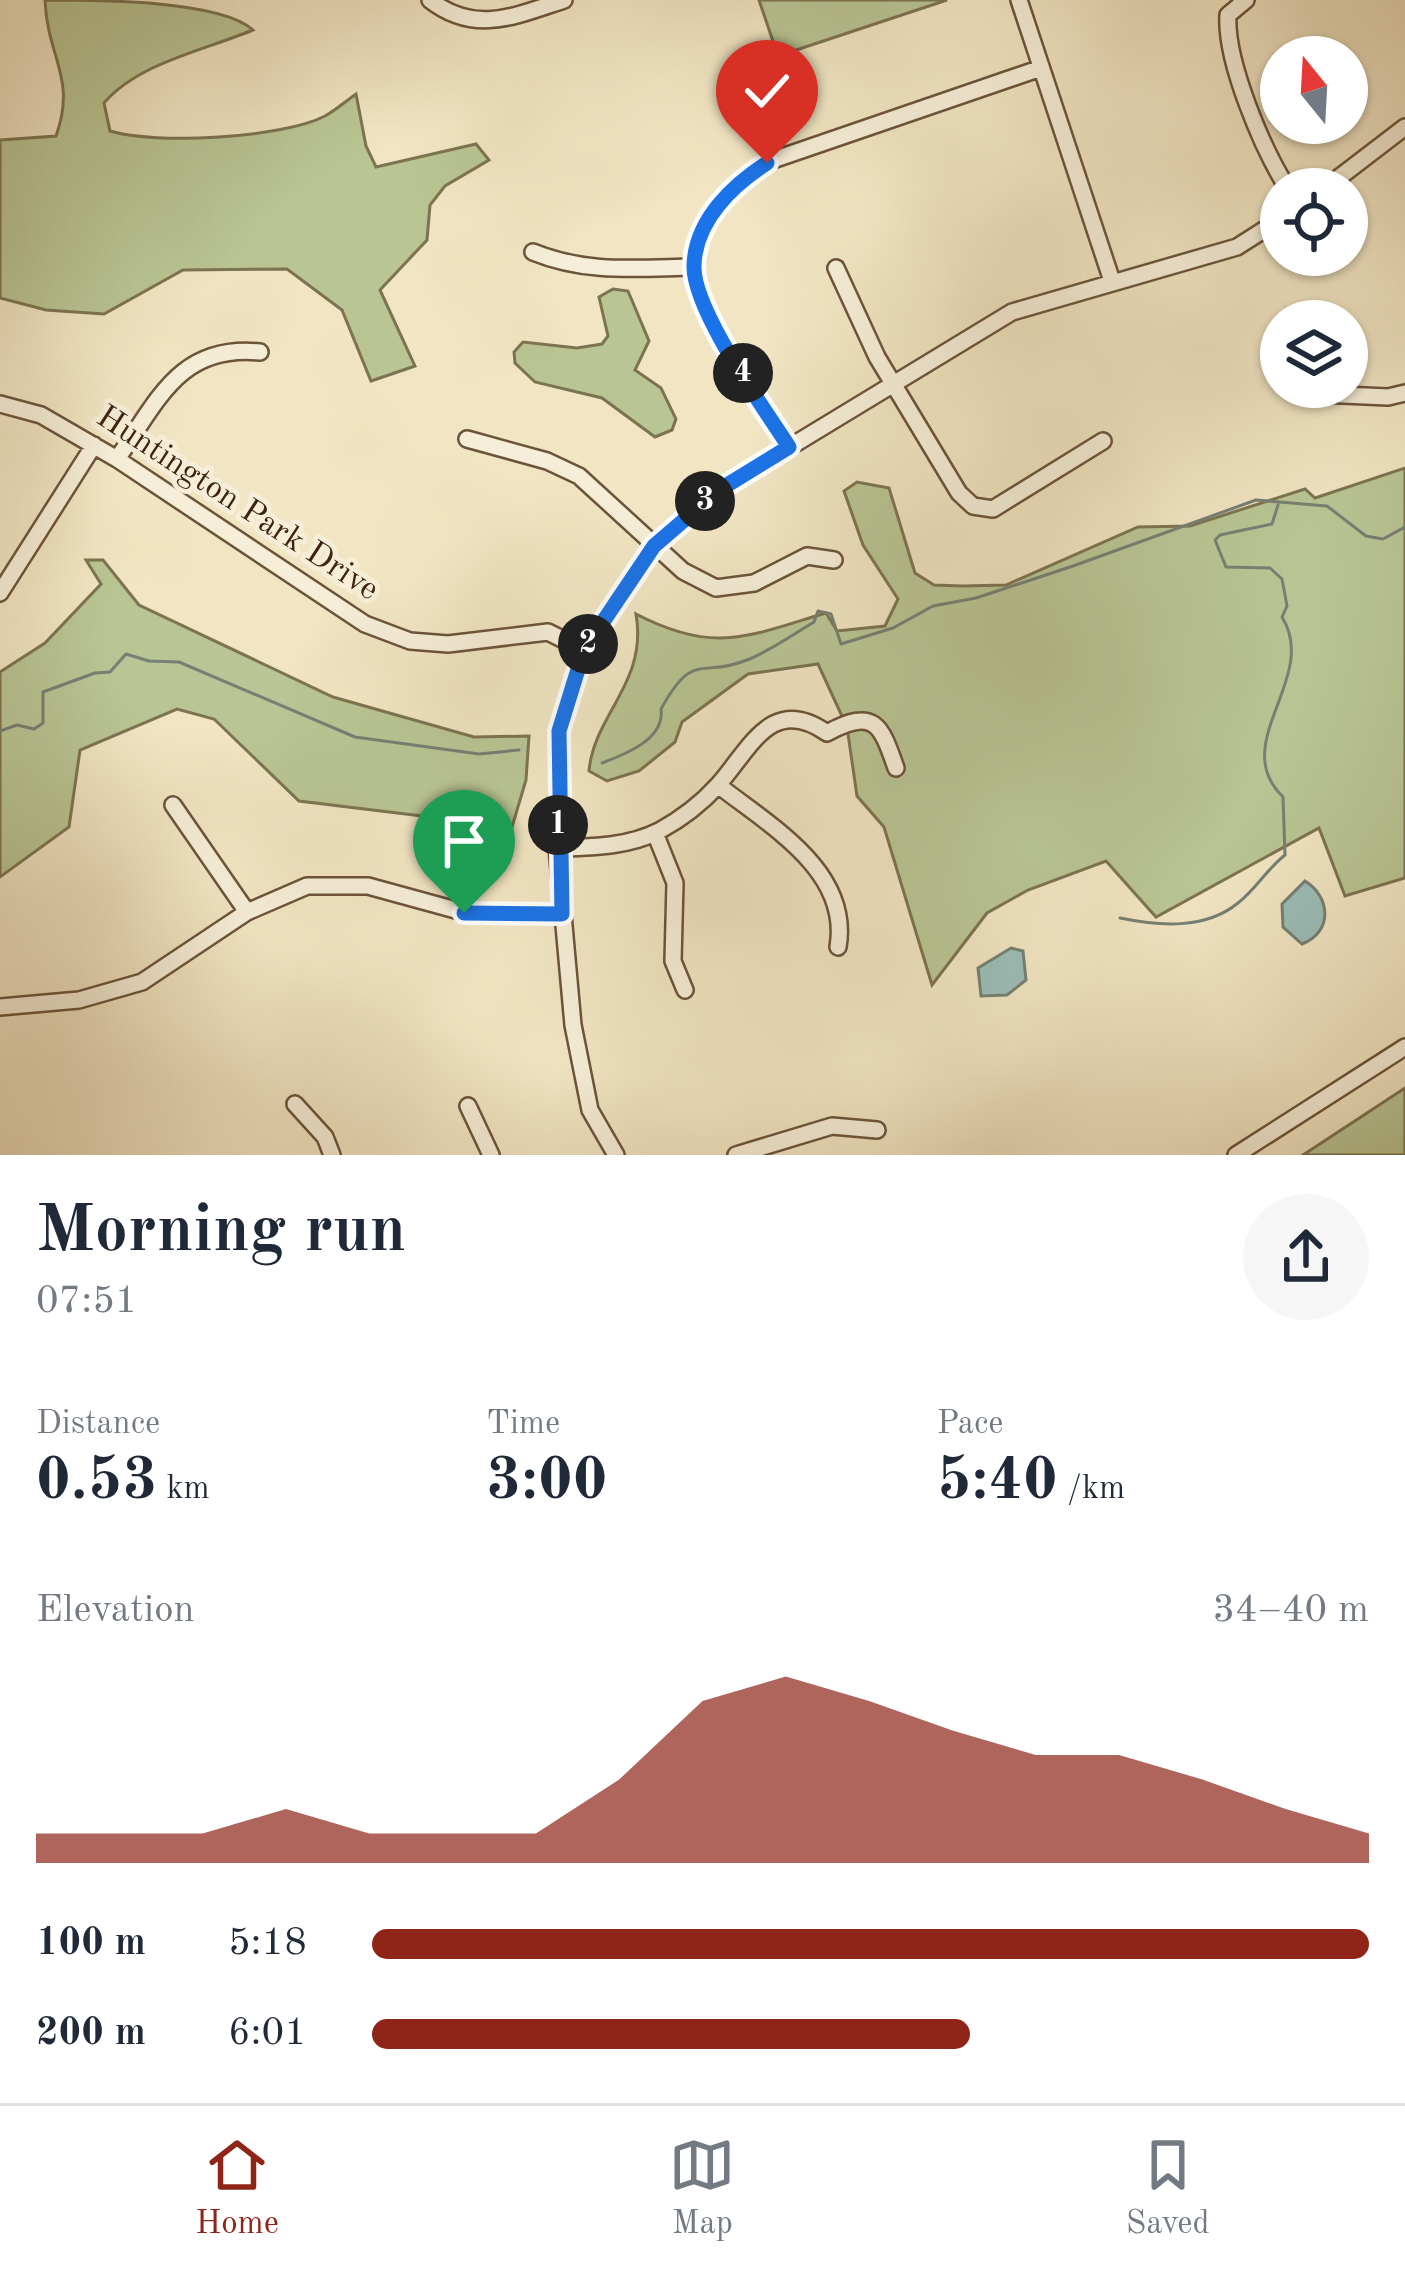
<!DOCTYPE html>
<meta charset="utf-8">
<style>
:root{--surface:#fff;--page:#f6f6f7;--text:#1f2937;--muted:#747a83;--line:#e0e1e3;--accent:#8f2418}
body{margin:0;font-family:"Old Standard TT",serif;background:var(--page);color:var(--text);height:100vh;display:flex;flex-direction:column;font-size:45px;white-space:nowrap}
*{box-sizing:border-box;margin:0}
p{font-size:39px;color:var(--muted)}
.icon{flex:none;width:66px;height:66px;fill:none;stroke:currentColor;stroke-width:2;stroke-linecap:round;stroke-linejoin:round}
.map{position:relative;height:1155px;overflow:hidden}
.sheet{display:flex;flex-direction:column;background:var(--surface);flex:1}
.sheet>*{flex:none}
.needle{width:78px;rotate:342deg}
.buttons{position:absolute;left:1260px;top:36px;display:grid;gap:24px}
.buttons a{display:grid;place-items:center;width:108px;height:108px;border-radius:50%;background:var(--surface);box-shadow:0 3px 9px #0004;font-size:60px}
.pin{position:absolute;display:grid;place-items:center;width:102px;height:102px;color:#fff;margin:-123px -51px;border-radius:50% 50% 50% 0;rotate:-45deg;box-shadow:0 0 12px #0007}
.pin .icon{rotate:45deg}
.km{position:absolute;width:60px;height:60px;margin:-30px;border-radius:50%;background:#222;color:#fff;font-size:33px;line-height:60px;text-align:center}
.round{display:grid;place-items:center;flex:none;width:126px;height:126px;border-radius:63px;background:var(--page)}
.summary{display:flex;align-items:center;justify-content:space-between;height:204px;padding:0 36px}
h1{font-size:66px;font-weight:800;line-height:90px}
.metrics{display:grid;grid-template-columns:repeat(3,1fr);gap:18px;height:204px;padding:12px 36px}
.metrics div{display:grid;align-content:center}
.metrics b{font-size:60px;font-weight:800}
.metrics small{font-size:33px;font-weight:400}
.metrics p{font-size:33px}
.chart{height:336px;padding:24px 36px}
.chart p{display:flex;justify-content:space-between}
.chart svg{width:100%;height:216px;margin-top:12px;fill:var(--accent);opacity:.7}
ul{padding:0 36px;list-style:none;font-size:39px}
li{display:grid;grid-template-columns:192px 144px 1fr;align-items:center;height:90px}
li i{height:30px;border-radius:15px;background:var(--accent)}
.tabs{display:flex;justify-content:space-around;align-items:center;height:168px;border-top:3px solid var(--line);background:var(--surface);font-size:33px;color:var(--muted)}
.tabs a{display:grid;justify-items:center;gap:6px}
.tabs .on{color:var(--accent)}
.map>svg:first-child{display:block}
.green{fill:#b9c594;stroke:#7c7450;stroke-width:3}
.water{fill:#9bbeb9;stroke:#768074;stroke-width:3}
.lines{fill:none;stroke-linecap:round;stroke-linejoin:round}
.stream{stroke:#768074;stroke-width:3}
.minor-casing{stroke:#6c543a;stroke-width:20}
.minor{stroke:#f6eed8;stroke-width:15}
.route-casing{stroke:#fff;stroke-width:24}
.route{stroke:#1a73e8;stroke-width:15}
.labels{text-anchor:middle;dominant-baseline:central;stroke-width:10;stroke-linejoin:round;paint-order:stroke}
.street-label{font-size:33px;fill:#3f230c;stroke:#f6eed8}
</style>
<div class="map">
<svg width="1405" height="1155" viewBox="0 0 1405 1155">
<rect width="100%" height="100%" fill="#f1e5c3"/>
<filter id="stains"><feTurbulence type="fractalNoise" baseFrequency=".00167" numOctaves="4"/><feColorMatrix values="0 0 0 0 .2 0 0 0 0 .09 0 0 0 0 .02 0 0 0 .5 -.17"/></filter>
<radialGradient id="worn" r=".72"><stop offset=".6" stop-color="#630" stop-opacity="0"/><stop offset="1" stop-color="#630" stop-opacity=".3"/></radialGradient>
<path class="green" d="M45,0C97,0 220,0 253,30C205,50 138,63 104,103L110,131C156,145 283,138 325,116C336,110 346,101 356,94L366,146L376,167L476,144L489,160L445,186L430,205L427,240L380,290L415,366L371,381L342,310L287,269L183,270L104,314L46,310L0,298V140L56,136C77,78 47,57 45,0Z
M759,0H947L778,56Z
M613,289L628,291L649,341L635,370L661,388L676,419L672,430L655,437L602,398L535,382L515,363L514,352L523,342L577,348L602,344L608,336L599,297Z
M1405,468V878L1345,896L1319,828L1156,917L1106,861L1028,890L987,913L932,985L884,827L857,796L847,727L818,664L748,674L682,722L675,742L639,771L607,781L589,771C594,714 648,683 636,614C715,655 748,636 826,613L837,631L885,626L898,599L863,545L844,491L857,482L889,488L915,573L934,585L963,586L1006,585L1138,527L1190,526L1305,489L1315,498Z
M86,560H103L139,605L333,697L474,737L529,736L526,780L512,827L299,801L214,719L177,709L80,750L69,827L0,877V672L45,643L101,584Z
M1405,1088V1155H1303Z"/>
<path class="water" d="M1305,881C1331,897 1333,932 1302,944L1283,927L1282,904Z
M1011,948L1023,951L1026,980L1007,995L981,996L978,968Z"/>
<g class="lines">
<path class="stream" d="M0,731L17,725L34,729L43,723V692L95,673L110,672L126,654L149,661L179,662L355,737L479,754L519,750
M602,763C626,754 665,739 661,709C694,649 701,679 747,660C770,651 792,635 814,622L818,611L831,614L841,644L893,628L933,606L976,598L1073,566L1256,500L1327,506L1366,536L1383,539L1405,527
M1120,918C1159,926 1205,930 1238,903C1256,889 1267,869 1285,855L1283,797C1227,743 1320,678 1282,617L1287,606L1282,579L1270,568L1226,567L1215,540L1220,535L1272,524L1278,505"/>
<g class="minor-casing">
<path id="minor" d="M430,0C475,35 515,16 564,0
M1019,0L1112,281
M1246,0L1228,15C1225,61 1263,150 1288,189
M1324,189L1405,127
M533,252C587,274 637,268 694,267
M836,268L877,357L959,493L973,506L993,509L1103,441
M1298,393L1388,397L1405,393
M0,404L41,415L117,459L365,624L410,641L448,644L548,632L584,650
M467,439L547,461L579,476L683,571L716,588L754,583L807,556L834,560
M789,447C764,407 693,311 694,266C696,220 733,186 767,162L1041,68
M117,459C158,401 179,344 260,352
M0,593L94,445
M718,785C770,826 851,871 838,947
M173,805L247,912
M655,833L675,883L673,961L685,990
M557,848C592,847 627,847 659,831C681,819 701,804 718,785C749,751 771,693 827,733C875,707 881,725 896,768
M0,1007L79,1000L142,982L247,912L307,886H368L463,912L562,914
M295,1104L325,1137L332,1155
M468,1106L491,1155
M616,1155L590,1110L573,1025L557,848L559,731L584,650L654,546L719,490L1012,312L1237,247L1281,219
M736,1155L832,1126L877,1130
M1236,1155L1405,1047"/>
</g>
<use href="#minor" class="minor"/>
</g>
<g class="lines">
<g class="route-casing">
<path id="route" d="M464,913L562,914L559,731L584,650L654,546L719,490L789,447C764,408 693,310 694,266C695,220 733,185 767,163"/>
</g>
<use href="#route" class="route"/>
</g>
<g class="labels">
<g class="street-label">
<text transform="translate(237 504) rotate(33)">Huntington Park Drive</text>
</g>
</g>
<rect width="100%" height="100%" filter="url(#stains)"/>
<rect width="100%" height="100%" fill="url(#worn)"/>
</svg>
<div class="buttons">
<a><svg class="needle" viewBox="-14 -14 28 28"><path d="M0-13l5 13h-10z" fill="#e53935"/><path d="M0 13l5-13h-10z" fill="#747a83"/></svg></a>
<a><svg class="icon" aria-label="locate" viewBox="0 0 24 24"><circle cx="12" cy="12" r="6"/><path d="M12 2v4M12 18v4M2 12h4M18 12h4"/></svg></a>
<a><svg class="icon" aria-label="layers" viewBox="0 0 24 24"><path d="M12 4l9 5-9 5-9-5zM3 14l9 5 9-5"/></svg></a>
</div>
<div class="pin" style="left:464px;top:913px;background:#1e9e55"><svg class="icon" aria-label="arrive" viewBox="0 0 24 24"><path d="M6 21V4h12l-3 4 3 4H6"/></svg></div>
<div class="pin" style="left:767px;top:163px;background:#d93025"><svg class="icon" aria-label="check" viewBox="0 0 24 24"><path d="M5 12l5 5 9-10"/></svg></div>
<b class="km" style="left:558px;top:825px">1</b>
<b class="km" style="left:588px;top:644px">2</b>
<b class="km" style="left:705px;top:501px">3</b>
<b class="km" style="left:743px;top:373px">4</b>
</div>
<section class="sheet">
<div class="summary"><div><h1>Morning run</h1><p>07:51</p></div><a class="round"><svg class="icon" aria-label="share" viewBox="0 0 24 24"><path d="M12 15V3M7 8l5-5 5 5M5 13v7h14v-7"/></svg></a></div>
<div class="metrics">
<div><p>Distance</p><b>0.53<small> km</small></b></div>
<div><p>Time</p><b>3:00</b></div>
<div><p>Pace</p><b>5:40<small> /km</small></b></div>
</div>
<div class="chart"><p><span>Elevation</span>34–40 m</p>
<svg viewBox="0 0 160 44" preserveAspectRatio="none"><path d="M0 44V38L10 38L20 38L30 33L40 38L50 38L60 38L70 27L80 11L90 6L100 11L110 17L120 22L130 22L140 27L150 33L160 38V44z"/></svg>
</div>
<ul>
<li><b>100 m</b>5:18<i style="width:100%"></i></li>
<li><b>200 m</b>6:01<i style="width:60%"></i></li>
</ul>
</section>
<nav class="tabs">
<a class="on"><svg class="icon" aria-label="home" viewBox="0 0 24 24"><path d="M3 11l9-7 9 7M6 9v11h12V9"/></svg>Home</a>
<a><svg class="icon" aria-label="map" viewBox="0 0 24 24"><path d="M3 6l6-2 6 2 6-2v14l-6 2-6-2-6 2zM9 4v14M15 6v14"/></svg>Map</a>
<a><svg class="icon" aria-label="saved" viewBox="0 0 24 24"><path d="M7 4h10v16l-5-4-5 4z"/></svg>Saved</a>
</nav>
